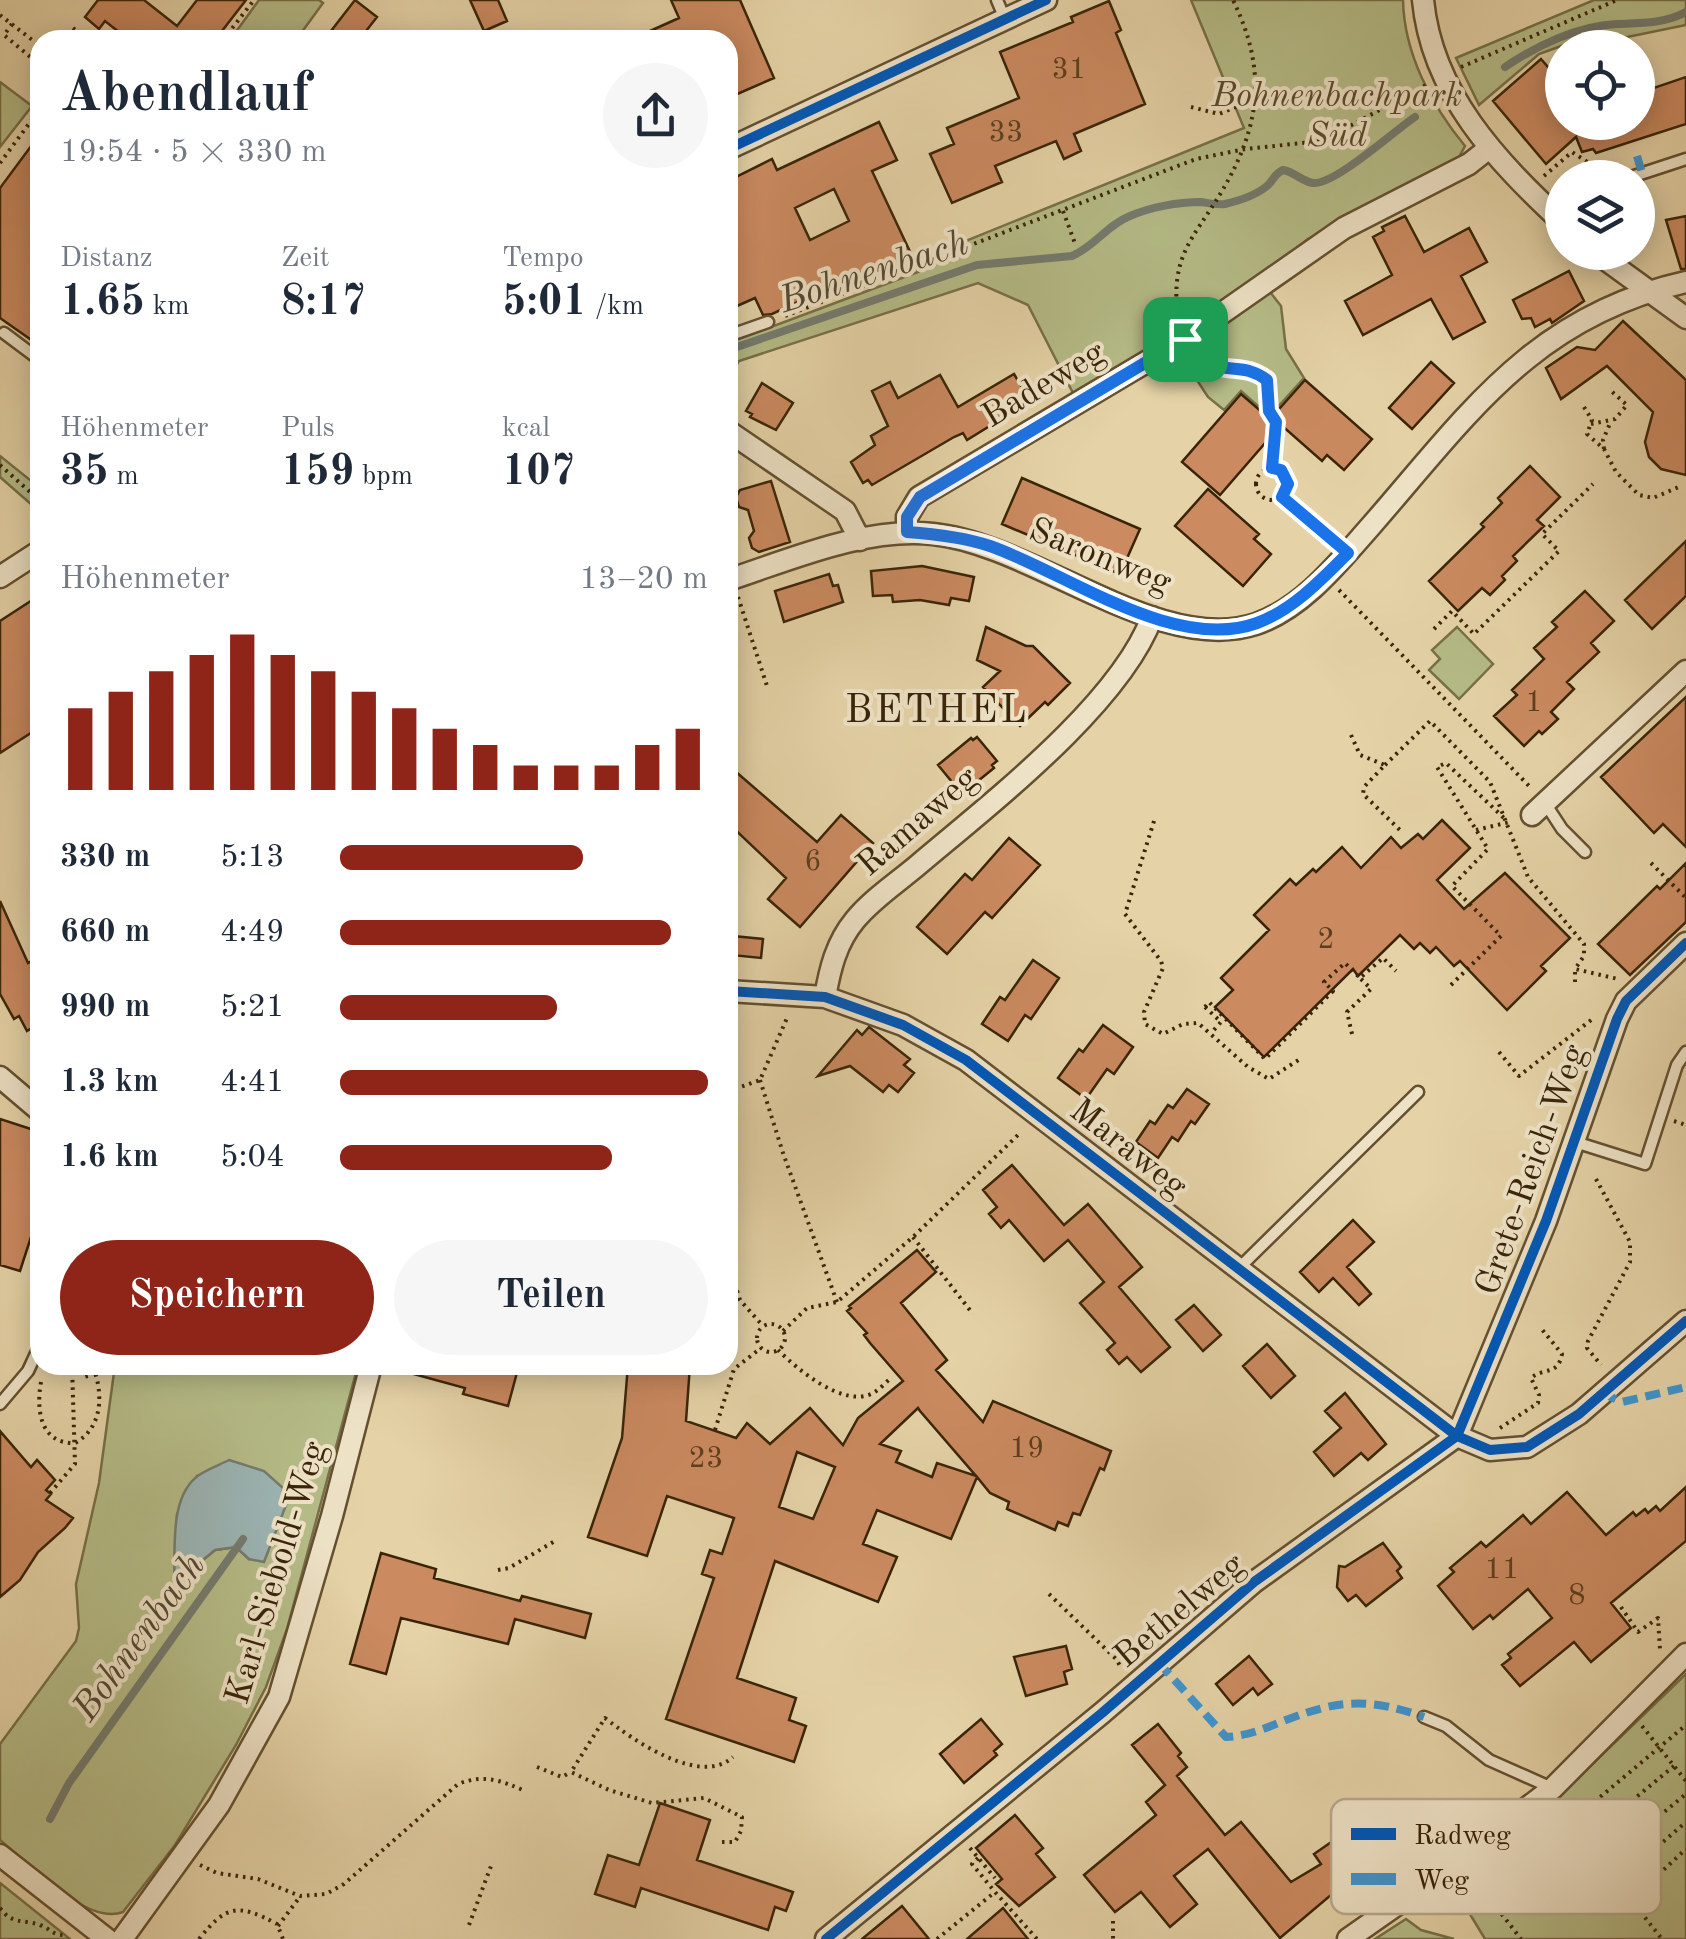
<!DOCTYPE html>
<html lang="de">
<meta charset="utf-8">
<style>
:root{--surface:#fff;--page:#f6f6f7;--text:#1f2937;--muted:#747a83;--accent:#8f2418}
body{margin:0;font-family:"Old Standard TT",serif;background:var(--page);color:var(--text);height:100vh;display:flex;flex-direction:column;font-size:38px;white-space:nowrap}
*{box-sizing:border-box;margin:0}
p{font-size:32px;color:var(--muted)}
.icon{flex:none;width:55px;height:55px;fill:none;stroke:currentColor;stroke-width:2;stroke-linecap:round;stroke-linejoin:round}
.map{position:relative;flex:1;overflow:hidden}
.panel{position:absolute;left:30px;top:30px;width:708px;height:1345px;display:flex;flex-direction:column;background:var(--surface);border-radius:30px;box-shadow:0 5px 25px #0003}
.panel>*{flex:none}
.buttons{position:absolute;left:1545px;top:30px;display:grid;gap:20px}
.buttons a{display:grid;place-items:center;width:110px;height:110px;border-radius:50%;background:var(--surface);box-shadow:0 5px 25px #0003;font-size:50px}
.pin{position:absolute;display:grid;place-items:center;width:85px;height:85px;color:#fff;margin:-42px;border-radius:20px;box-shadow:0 5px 15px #0006}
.round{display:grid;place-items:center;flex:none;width:105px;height:105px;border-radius:52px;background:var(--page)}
.summary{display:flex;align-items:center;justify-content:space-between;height:170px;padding:0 30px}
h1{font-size:55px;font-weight:800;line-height:75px}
.stats{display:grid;grid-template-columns:repeat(3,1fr);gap:15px;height:170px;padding:10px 30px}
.stats div{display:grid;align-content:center}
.stats b{font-size:42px;font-weight:800}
.stats small{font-size:28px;font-weight:400}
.stats p{font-size:28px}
.chart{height:280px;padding:20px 30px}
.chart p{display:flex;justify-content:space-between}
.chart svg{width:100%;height:180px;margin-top:10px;stroke:var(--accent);stroke-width:6}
.action{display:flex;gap:20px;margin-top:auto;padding:20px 30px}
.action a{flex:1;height:115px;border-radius:60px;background:var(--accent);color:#fff;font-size:40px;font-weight:800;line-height:115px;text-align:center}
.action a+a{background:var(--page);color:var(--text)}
ul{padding:0 30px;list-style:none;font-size:32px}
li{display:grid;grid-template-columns:160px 120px 1fr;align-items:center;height:75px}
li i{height:25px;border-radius:12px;background:var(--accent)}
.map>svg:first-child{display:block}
.green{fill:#b5bc87;stroke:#777048;stroke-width:2.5;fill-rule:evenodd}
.water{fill:#9bb5b4;stroke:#747b6f;stroke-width:2.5}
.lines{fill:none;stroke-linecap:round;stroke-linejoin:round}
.stream{stroke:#747b6f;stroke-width:8}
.building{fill:#cb8a60;stroke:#392408;stroke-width:2.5;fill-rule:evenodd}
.service-casing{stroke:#645030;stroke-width:15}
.minor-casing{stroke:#645030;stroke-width:25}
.path{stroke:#392408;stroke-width:4;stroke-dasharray:2.5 5;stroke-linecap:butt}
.service{stroke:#eee2c6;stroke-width:10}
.minor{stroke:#eee2c6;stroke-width:20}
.quiet{stroke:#3e95d1;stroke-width:8;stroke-dasharray:15 8;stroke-linecap:butt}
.cycleway-casing{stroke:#eee2c6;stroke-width:16}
.cycleway{stroke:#0057b8;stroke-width:10}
.route-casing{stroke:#fff;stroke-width:20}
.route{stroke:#1a73e8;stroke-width:12}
.labels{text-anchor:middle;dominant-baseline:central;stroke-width:8;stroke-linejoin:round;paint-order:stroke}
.number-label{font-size:30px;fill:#5e3e1e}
.park-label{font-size:35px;font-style:italic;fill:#584a28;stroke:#eee2c6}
.street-label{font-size:35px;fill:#392408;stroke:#eee2c6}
.water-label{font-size:38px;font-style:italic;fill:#524833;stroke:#eee2c6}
.quarter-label{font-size:40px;letter-spacing:2.5px;fill:#392408;stroke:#eee2c6}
.key{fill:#eee2c6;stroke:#b8a98d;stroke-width:2.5}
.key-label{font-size:28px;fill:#392408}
</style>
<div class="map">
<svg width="1686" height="1939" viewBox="0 0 1686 1939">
<rect width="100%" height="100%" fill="#e5d3a7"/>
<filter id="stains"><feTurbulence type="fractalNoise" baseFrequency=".002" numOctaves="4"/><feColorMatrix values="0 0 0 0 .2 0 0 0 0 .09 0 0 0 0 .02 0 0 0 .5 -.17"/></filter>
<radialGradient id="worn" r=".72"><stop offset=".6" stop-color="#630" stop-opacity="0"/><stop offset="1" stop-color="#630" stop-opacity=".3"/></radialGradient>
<path class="green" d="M259,0H319L323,3L296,40H230Z
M1191,0H1403C1404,54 1432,106 1465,146L1458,159L1308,239L1259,278L1281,306L1286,349L1304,378L1275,410L1267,414L1241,391L1224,410L1208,397L1170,339L1073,393L1028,305L978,283L739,361L728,378V343L918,272L914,262L1244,128Z
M1594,0H1686V25L1598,43L1561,46L1539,54L1479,105L1456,58Z
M0,82L32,106L0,147Z
M0,456L40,488V512L0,477Z
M1457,627L1493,664L1459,699L1429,670L1440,659L1432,650Z
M115,1365H358L287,1629L266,1687L236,1745L175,1845L123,1912C86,1926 28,1863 0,1840V1744L76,1641L79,1628L76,1584L99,1483ZM197,1476L281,1493L284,1499L249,1559L236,1547L215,1550L175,1583L177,1514Z
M1686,1674V1939H1485L1451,1883L1456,1878L1528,1826Z
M0,1883L70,1939H0Z
M1406,1919L1421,1930L1454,1939H1375Z"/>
<path class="water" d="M229,1460L264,1471L283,1488V1499L288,1500L264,1562L249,1559L236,1547L215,1550L174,1584C176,1551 168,1497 199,1475C208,1469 219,1465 229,1460Z"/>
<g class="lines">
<path class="stream" d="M1505,67C1536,46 1577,26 1616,24C1641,23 1663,24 1686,12
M728,350L977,265L1072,256C1095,246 1107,225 1130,216C1151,207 1178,202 1201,202C1208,203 1217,205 1225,204C1238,201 1256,195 1267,186C1274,180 1274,174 1283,170C1295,172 1301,181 1313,183C1335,185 1395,130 1415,117
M50,1819L69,1783L243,1539"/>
</g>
<path class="building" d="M98,0H144L177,26L197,0H246L215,40H129L105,21L99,29L85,17Z
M355,0L377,17L359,40H324Z
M470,0H498L507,21L484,31Z
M671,0H740L774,78L728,98V40H630L679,18Z
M1109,1L1121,30L1116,33L1145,104L1074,134L1081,151L1064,159L1056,141L995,166L1002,182L952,203L930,154L954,144L947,128L1019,98L1000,52L1073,22L1071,17Z
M1541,59L1562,83V122H1638V86L1652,81L1654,88L1686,77V124L1596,153L1593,149L1582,152L1576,137L1546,164L1493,101Z
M879,122L897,160L872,171L913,258L875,276L871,268L772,314L763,315L755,298L728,310V181L772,159L777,170ZM834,189L849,221L810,240L795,208Z
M40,134V346L0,318V188Z
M1405,216L1424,252L1469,228L1487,262L1461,276L1485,322L1453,339L1431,299L1363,335L1345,301L1392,275L1373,237L1384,231L1382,227Z
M1686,216V269H1681L1666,220Z
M1569,271L1584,301L1552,323L1550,319L1535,327L1531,318L1522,319L1513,300Z
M1623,321L1686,380V475L1661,469L1649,457L1645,442L1653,412L1607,366L1561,399L1546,368L1577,347L1595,350Z
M1431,362L1454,383L1412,429L1389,408Z
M1014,374L1027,396L1024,398L1027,403L967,440L963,433L954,437L872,485L868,480L863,483L851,462L875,445L871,436L888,426L872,391L890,382L898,398L940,375L958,407Z
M1305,380L1372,439L1344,470L1327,455L1322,461L1272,417Z
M762,383L793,403L776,430L750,417L752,414L746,411Z
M1241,394L1279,427L1220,495L1182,462Z
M1530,466L1560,497L1537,520L1544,526L1513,556L1517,561L1502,576L1505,580L1490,595L1482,588L1458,611L1429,581L1484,527L1481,524L1502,503L1498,498Z
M1022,478L1140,529L1120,574L1002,524Z
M771,481L790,542L759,552L752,548L749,538L754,531L748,510L739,507L736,497L740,490Z
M1208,489L1259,534L1254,539L1271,554L1243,586L1175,526Z
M1686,541V596L1652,629L1625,600Z
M922,566L974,577L969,601L951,598L949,605L920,600L893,602L892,595L873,596L871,571Z
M829,574L833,586L838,585L843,602L784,622L775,591Z
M1585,591L1614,621L1591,643L1599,652L1567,682L1574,689L1551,712L1558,719L1542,734L1539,731L1524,746L1494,716L1517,695L1512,690L1544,659L1534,648L1557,627L1552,622Z
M40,595V727L0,753V621Z
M986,627L1026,646H1033L1070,683L1048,705L1045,702L1020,726L983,687L1000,671L977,660Z
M1686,697V847L1663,824L1654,833L1601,777Z
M977,737L997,761L992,765L994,768L962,794L938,765L971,738L973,740Z
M728,765L817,842L841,815L873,843L800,927L768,899L786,878L728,823Z
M1442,820L1470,848L1437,880L1464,909L1505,873L1570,938L1541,966L1546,971L1507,1010L1460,961L1454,966L1436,947L1430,953L1420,943L1414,949L1400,935L1358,976L1353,969L1264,1057L1215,1007L1233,990L1221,978L1269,930L1254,915L1290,879L1296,885L1313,869L1316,872L1342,847L1361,868L1391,837L1401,848L1418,834L1423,839Z
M1009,838L1040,865L992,918L985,912L947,954L917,927L965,874L972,880Z
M1686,863V922L1630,975L1598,944L1657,886L1660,889Z
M0,901L28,963L40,956V1023L27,1031L19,1016L14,1019L0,994Z
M733,936L763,939L761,958L731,955Z
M1033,960L1059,978L1031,1019L1025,1015L1008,1041L982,1024L1000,997L1005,1000Z
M1103,1025L1133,1047L1114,1074L1107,1069L1086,1099L1058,1078L1079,1049L1083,1052Z
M869,1027L910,1059L904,1065L914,1073L898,1092L889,1085L883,1092L850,1066L818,1076L857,1030L862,1035Z
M1187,1089L1209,1104L1195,1124L1191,1121L1178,1141L1172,1137L1158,1158L1136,1142L1150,1121L1155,1124L1168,1105L1173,1108Z
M0,1119L40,1132V1239L31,1237L20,1271L0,1265Z
M1012,1165L1064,1225L1088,1204L1142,1267L1119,1287L1170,1347L1141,1372L1127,1357L1119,1364L1107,1350L1115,1343L1080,1303L1104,1282L1068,1240L1044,1261L1009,1220L1001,1228L989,1214L997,1207L983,1190Z
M1353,1220L1374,1242L1347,1267L1371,1294L1359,1305L1333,1278L1319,1292L1300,1272Z
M917,1250L936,1272L901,1303L947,1360L936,1370L983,1422L993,1401L1111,1451L1104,1470L1100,1468L1080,1515L1073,1513L1068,1526L1058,1522L1055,1530L1007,1509L1009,1502L990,1493L977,1477L951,1539L877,1510L863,1544L897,1557L878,1602L775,1561L737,1678L796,1698L789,1720L806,1726L794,1762L666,1719L714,1578L702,1574L710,1550L722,1554L734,1518L667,1496L647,1556L588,1537L622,1438L628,1365H690L686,1421L736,1438L747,1423L770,1444L810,1408L843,1445L858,1418L903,1381L870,1343L864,1335L867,1333L847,1311L851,1308L849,1306ZM918,1408L920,1411L976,1476L937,1463L932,1477L896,1462L901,1451L880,1444ZM797,1452L835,1467L813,1519L779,1507Z
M1194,1305L1221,1335L1203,1351L1176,1320Z
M1267,1344L1295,1376L1271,1398L1243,1366Z
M404,1365H519L508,1406L463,1394L465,1388L403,1371Z
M1345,1393L1386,1444L1368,1460L1361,1453L1334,1476L1314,1452L1341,1428L1325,1411Z
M0,1431L31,1467L37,1460L55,1480L46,1490L51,1494L46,1500L73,1518L65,1528L38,1552L20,1580L0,1597Z
M1686,1487V1541L1611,1603L1631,1628L1591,1662L1574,1642L1520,1686L1502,1665L1511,1658L1508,1654L1552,1618L1528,1589L1493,1619L1490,1615L1473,1629L1438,1586L1454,1572L1450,1568L1481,1542L1486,1547L1523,1515L1531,1524L1567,1492L1606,1535L1633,1512L1636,1516L1645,1509L1648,1513L1656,1506L1660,1511Z
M1383,1543L1401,1567L1397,1571L1402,1578L1366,1606L1356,1595L1348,1601L1337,1587L1339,1566L1345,1567Z
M381,1553L436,1569L434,1578L520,1601L522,1596L591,1614L585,1638L515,1619L508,1644L401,1618L386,1674L350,1664Z
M1066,1646L1072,1669L1064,1672L1067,1684L1026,1696L1014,1657Z
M1249,1656L1272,1684L1258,1695L1253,1688L1233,1705L1216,1684Z
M981,1719L1002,1744L994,1751L997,1755L964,1783L940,1754Z
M1158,1724L1181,1753L1178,1756L1187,1767L1177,1776L1225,1835L1241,1822L1291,1882L1321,1864L1314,1854L1350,1829L1356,1838L1366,1831L1381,1852L1371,1859L1380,1871L1343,1896L1338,1889L1280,1938L1208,1849L1174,1876L1197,1904L1170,1927L1141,1892L1115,1912L1084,1875L1156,1815L1146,1802L1165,1785L1132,1745Z
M660,1803L710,1820L697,1860L793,1892L786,1911L775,1907L768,1930L641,1888L635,1907L595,1894L608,1855L639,1865Z
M1015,1815L1043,1848L1036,1854L1055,1877L1019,1906L996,1884L1002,1879L976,1848Z
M902,1906L929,1939H862Z
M1003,1908L1028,1939H967Z"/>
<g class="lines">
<g class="service-casing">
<path id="service" d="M997,0L1005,19
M1628,178L1686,159
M4,333L40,360
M728,336L768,322
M1545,803L1562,829L1585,852
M1575,1142L1645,1164L1677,1065L1686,1052
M1238,1269L1418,1092
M0,1404L28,1371L40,1345
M1424,1717L1446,1726L1489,1760L1552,1788
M1436,1878L1453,1904"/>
</g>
<g class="minor-casing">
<path id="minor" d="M1423,0C1432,94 1497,161 1562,222
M728,149L1046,0
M1595,252L1686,318
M728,431L845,511L860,540
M907,532V517L919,497L1185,339L1344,228L1469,164L1488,149
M0,577L40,551
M728,580C792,559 865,527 933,534C1033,544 1159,656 1256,624C1303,608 1339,562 1370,527C1467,416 1533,316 1686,282
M1532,815L1686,671
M728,991L825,997L903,1025L966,1060L1457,1436L1490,1450L1527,1447L1579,1414L1686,1321
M825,997C830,969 836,943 855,920C872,899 898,882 918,865C990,804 1120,704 1152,617
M0,1077L40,1111
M0,1855L107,1939
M122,1939L219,1805L279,1697L332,1516L371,1365
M826,1939L1102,1713L1254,1582L1457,1436L1546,1221L1617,1019L1626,1001L1686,943
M1348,1939L1435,1878L1553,1788L1686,1654"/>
</g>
<path class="path" d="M0,15L40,46
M12,24L4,35L40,65
M64,40L73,28L89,40
M108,40L114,32
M223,40L254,0
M1461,67L1617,0
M40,71V73
M1257,93L1282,95
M1191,107L1219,114L1256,98
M0,163L34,117L40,116
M1544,176L1572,152L1612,178
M1063,211L1076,246
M785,316L1196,159L1245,149L1322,141L1426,85
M1178,319C1170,255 1192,241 1222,191C1261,125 1267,70 1233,0
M1200,357C1225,374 1247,365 1267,380L1269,411L1276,422L1272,468
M1584,407L1592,420L1587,434L1604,449L1616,472L1639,495L1653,498L1681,486
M1591,424L1615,419L1627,405L1610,390
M1604,449L1603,440L1611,421
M0,465L40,501
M1256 484a16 16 0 1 1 32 0a16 16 0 1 1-32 0Z
M1283,497L1332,540
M1339,590L1531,788
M738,597L768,689
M1434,629L1452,611L1474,634L1559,551L1542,534L1593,484
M1351,735L1360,755L1385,765L1364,787L1363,794L1403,833
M1385,765L1430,721L1490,782L1528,877L1584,944V956L1575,969L1618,979
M1154,821L1125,914L1161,961L1163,968L1144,1012L1145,1024L1163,1034L1183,1024L1198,1023L1248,1067L1269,1079L1300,1059
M1476,830L1510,822
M1651,863L1686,898
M1575,982V969
M1451,985L1501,936L1452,886L1488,849L1437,767L1446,763L1505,819
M1205,1007L1209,1002L1265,1059L1333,991L1324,982L1345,963L1360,978L1383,958L1396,971
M1205,1007L1221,1022L1212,1032
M1352,1034L1347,1012L1371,989L1360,978
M1499,1052L1519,1076L1595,1017
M760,1080L783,1153L837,1302
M735,1089L760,1080L787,1018
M1674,1121L1686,1125
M1596,1179L1630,1242V1262L1588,1341L1587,1348L1601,1365
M913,1237L973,1314
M40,1246L37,1259L40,1268
M728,1262L740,1300L763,1326
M757 1338a14 14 0 1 1 28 0a14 14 0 1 1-28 0Z
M783,1331L807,1308L837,1302L913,1237L1021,1132
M778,1350C797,1369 842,1407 871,1394C878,1391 884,1384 890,1379
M83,1372L87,1373L88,1376L84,1377Z
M41,1382C36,1410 40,1444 75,1443C103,1428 104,1392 92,1365
M1500,1428L1538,1403L1539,1395L1531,1378C1544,1367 1558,1376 1562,1354L1540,1327
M715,1430L734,1369L761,1348
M50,1493L75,1464L72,1365
M498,1570L509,1568L555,1541
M1049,1594L1116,1659L1122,1669
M1621,1607L1638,1632L1658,1618L1660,1649
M1642,1726L1686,1781
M1674,1766L1582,1842L1631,1900L1686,1849
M537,1767L562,1777L571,1772
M1543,1831L1568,1824
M722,1842H735L741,1831L742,1817L704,1798L652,1803L609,1790L571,1772L605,1718C633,1740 700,1787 733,1757
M970,1848L995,1878
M978,1858L972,1864L995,1892
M1601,1864L1686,1794
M200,1865L217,1873L258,1879L300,1896L326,1894L344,1884L458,1784C484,1774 500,1780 525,1791
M1618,1881L1686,1822
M1475,1897L1512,1871L1507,1864
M1470,1899L1475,1897L1497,1908L1582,1842L1568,1824L1686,1725
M1631,1900L1662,1939
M0,1908C12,1925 23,1919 40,1925C51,1929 52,1935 64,1935
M1497,1908L1521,1939
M1113,1921V1939
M469,1925L491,1866
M278,1926L299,1898
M199,1939C226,1905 238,1903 277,1924L283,1939
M937,1939L995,1892L1037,1939"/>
<use href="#service" class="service"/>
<use href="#minor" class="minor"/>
<path class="quiet" d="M1637,156L1642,173
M1602,1393L1622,1402L1686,1387
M1159,1663L1226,1737C1248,1736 1266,1728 1286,1720C1340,1699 1370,1698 1424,1717"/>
<g class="cycleway-casing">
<path id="cycleway" d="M728,149L1046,0
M728,991L825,997L903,1025L966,1060L1457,1436L1490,1450L1527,1447L1579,1414L1686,1321
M826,1939L1102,1713L1254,1582L1457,1436L1546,1221L1617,1019L1626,1001L1686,943"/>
</g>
<use href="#cycleway" class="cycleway"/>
</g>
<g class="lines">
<g class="route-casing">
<path id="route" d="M1185,339C1218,385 1237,357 1267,380L1269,411L1276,422L1272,468L1281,470L1288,484L1282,497L1348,553C1322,579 1293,610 1257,623C1174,653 1067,573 990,546C963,537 935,534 907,532V517L920,497Z"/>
</g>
<use href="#route" class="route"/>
</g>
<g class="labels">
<g class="number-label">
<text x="1069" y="70">31</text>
<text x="1006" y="133">33</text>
<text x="1534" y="703">1</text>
<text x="813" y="862">6</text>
<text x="1326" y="940">2</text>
<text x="1027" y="1449">19</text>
<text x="706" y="1459">23</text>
<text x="1502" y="1570">11</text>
<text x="1577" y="1596">8</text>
</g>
<g class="park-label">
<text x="1337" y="96">Bohnenbachpark<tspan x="1337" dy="40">Süd</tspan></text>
</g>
<g class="street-label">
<text transform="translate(1044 385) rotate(-31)">Badeweg</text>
<text transform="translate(1100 557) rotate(22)">Saronweg</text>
<text transform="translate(918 822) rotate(-41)">Ramaweg</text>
<text transform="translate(1128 1149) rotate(38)">Maraweg</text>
<text transform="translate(1532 1170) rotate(-70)">Grete-Reich-Weg</text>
<text transform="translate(277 1573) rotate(-73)">Karl-Siebold-Weg</text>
<text transform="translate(1180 1611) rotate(-40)">Bethelweg</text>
</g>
<g class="water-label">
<text transform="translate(874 273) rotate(-18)">Bohnenbach</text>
<text transform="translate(140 1638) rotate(-54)">Bohnenbach</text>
</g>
<g class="quarter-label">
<text x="937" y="712">BETHEL</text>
</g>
</g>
<rect x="1331" y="1799" width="330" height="115" rx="15" class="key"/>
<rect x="1351" y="1828" width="45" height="12" fill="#0057b8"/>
<rect x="1351" y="1873" width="45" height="12" fill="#3e95d1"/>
<g class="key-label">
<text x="1414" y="1844">Radweg</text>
<text x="1414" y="1889">Weg</text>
</g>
<rect width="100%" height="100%" filter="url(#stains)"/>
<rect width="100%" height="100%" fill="url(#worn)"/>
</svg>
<div class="buttons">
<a><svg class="icon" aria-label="locate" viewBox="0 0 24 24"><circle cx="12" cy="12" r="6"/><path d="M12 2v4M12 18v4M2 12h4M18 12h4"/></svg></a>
<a><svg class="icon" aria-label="layers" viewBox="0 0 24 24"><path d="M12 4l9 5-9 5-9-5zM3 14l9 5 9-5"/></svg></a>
</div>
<div class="pin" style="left:1185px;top:339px;background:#1e9e55"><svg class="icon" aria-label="arrive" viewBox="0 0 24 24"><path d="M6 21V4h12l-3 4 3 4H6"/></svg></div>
<section class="panel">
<div class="summary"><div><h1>Abendlauf</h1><p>19:54 · 5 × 330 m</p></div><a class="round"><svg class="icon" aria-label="share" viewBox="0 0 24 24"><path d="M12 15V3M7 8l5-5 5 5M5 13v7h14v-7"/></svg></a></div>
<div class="stats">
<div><p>Distanz</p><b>1.65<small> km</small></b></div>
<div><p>Zeit</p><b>8:17</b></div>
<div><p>Tempo</p><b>5:01<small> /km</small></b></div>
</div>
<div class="stats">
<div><p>Höhenmeter</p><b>35<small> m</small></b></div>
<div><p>Puls</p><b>159<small> bpm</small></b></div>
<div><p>kcal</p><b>107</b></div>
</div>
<div class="chart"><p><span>Höhenmeter</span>13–20 m</p>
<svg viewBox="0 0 160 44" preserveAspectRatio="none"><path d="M5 44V24M15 44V20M25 44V15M35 44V11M45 44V6M55 44V11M65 44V15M75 44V20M85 44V24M95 44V29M105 44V33M115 44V38M125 44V38M135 44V38M145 44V33M155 44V29"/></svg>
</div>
<ul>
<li><b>330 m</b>5:13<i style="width:66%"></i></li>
<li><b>660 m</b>4:49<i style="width:90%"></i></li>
<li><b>990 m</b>5:21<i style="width:59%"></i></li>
<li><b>1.3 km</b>4:41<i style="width:100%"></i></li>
<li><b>1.6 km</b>5:04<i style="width:74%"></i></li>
</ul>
<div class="action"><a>Speichern</a><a>Teilen</a></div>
</section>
</div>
